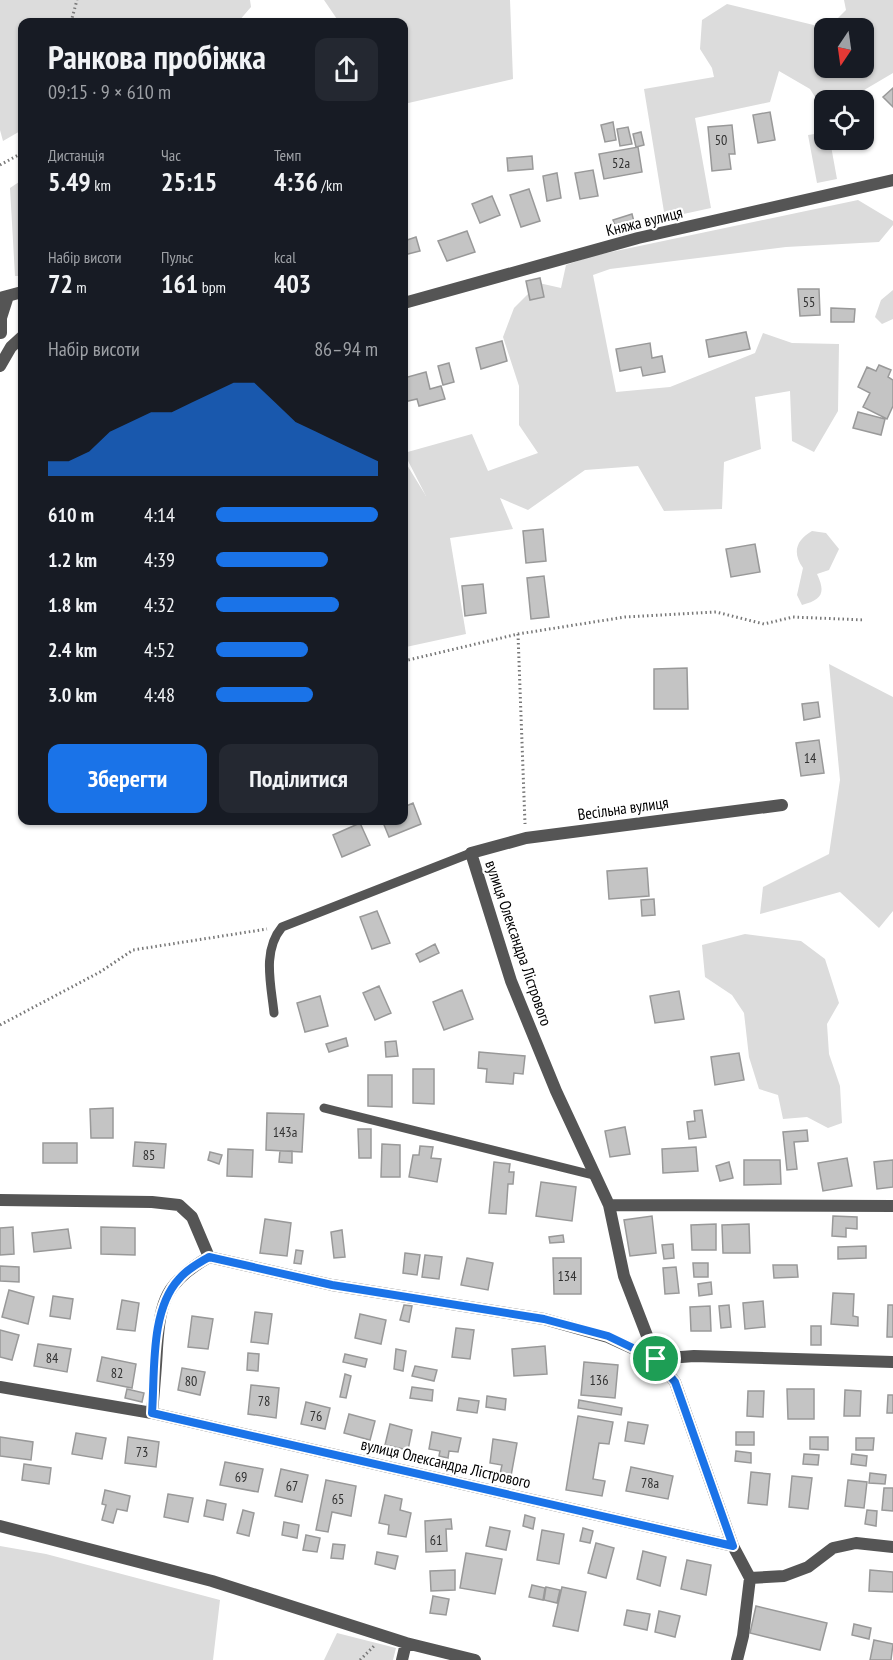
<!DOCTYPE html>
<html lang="uk">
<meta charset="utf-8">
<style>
:root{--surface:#171b24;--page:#242831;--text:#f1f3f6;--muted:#9ea1a6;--accent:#1a73e8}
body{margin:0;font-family:"PT Sans Narrow",sans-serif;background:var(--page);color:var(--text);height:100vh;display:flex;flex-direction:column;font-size:22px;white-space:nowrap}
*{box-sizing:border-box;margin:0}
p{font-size:20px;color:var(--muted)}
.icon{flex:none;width:33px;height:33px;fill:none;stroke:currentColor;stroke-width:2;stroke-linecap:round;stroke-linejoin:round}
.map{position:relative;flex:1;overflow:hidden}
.sheet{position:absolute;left:18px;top:18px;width:390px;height:807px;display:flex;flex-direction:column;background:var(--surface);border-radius:12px;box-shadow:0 2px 4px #0004}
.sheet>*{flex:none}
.needle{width:39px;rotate:193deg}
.controls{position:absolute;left:814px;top:18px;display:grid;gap:12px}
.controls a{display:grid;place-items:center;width:60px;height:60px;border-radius:12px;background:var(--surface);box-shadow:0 2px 4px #0004;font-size:30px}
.pin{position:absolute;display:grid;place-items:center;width:51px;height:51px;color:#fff;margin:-26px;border:3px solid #fff;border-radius:50%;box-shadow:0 2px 6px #0007}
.round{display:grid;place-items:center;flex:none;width:63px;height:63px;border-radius:12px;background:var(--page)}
.overview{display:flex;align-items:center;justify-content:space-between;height:102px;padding:0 30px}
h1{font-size:33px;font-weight:800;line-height:45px}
.figures{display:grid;grid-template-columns:repeat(3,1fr);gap:9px;height:102px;padding:6px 30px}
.figures div{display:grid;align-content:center}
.figures b{font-size:26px;font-weight:800}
.figures small{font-size:16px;font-weight:400}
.figures p{font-size:16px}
.chart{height:168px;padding:12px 30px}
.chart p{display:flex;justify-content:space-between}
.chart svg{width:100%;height:108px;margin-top:6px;fill:var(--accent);opacity:.7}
.button{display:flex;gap:12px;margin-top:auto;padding:12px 30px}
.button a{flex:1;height:69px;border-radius:12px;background:var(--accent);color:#fff;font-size:24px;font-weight:800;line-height:69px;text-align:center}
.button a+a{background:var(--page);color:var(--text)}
ul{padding:0 30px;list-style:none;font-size:20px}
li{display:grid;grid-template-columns:96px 72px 1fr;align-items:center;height:45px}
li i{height:15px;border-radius:8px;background:var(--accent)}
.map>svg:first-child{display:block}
.green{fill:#dcdcdc}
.building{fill:#c4c4c4;stroke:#999;stroke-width:1.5}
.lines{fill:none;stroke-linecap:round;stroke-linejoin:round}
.path{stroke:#777;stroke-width:3;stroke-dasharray:1.5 3;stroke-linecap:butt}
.service{stroke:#555;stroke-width:9}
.minor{stroke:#555;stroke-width:12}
.route-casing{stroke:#fff;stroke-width:12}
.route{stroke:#1a73e8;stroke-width:8}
.labels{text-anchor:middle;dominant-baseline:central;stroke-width:4.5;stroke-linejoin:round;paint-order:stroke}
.number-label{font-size:14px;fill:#313131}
.street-label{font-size:16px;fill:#000;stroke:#fff}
</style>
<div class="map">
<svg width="893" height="1660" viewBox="0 0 893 1660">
<rect width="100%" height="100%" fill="#fff"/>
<path class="green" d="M0,0H250L251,7L238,22H22V130L3,141L0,130Z
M324,0H510L513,79L404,104V22H339Z
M844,0H893V73L854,96L852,100H825V113L810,89L779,71L770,102L695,118L711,208L665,218L644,89L714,77L712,68L700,49L702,20L727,4L826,28L825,68H864V28H828L846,10Z
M821,133L824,145L831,146L837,179L817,183L808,135Z
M22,180V276H15L10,188Z
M858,200L893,221V225L879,242L786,247L610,269L593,275L616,392L670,387L755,353L763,333L792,343L839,344L838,411L814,452L792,441L790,391L755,397L761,449L724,462L722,509L664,511L638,466L585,470L528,510L500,498L513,529L450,538L466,634L406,647L404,641V460L426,496L404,453L472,434L488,471L538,453L519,425V386L503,337L514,308L539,283L561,288L566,265L592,256Z
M893,290V319L882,324L875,317L881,300Z
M812,531L826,533L839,549L829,570L817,574C826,593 822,600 802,605L797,595L803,568C792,553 796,540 812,531Z
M829,664L893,697V911L879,928L840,892L760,914L763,887L829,854L840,780Z
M745,934L801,941L825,959L839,1003L827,1024L829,1054L840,1086L842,1123L828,1128L807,1117L783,1119L778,1095L759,1089L749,1057L744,1013L732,995L705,977L702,945Z
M0,1546L46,1554L220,1600L213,1660H0Z
M337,1633L396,1648L393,1660H324Z"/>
<path class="building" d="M893,88V107L883,97Z
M770,112L775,140L758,143L753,115Z
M613,122L616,140L605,142L601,125Z
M732,125L735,154H729L731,169L712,171L708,127Z
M628,127L632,144L620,146L617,129Z
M641,132L644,145L636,147L633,134Z
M638,147L642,172L604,179L599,154Z
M532,156L533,169L508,171L507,158Z
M593,170L598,196L580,199L575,173Z
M557,173L561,198L547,201L543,176Z
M529,189L540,221L521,227L510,195Z
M492,196L500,215L480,223L472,204Z
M632,214L636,230L618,235L613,220Z
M467,231L475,252L447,261L438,241Z
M416,237L420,251L404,255V241Z
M540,278L544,297L530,300L526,281Z
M798,289H819L820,315L800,316Z
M831,308L855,309L854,322H831Z
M746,332L750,349L709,357L706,340Z
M502,341L507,361L481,369L476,348Z
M650,343L652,358L662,356L665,372L643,376L641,367L620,371L616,349Z
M449,363L454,382L443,385L438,366Z
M879,365L891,370L888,377L893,380V406L887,419L863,407L870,393L858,387L867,367L876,371Z
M426,372L430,389L441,386L445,399L419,406L417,399L404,402L406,408H404V378Z
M858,412L885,419L881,435L853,428Z
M543,529L546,561L526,563L523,531Z
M755,544L760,572L731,577L726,549Z
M544,576L549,617L531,619L527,578Z
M483,584L486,613L465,616L462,586Z
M687,668L688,709H654V669Z
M818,702L820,717L804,720L802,704Z
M819,740L824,773L801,776L796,743Z
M413,803L421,824L389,837L382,820H404V807Z
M360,823L370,845L342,857L333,835Z
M647,868L649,896L609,899L607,871Z
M654,899L655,915L642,916L641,900Z
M377,911L390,943L372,949L360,917Z
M435,944L439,953L420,962L416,954Z
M379,986L391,1013L375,1020L363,993Z
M462,990L473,1019L444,1030L433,1002Z
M679,991L684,1019L655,1023L650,996Z
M320,996L328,1026L305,1032L297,1003Z
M346,1038L348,1046L329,1052L326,1044Z
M396,1041L398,1056L386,1057L385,1042Z
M479,1052L525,1056L523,1074L514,1073L513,1084L486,1082L487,1069L478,1068Z
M739,1053L744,1080L715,1085L711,1057Z
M413,1069H434V1104L413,1103Z
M368,1075H392V1107L368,1106Z
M113,1108V1138H91L90,1109Z
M702,1110L706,1137L689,1139L687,1122L695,1121L694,1111Z
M267,1113L304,1114L302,1152L266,1150Z
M625,1127L630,1154L610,1157L605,1131Z
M358,1129H371V1158H359Z
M807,1130L808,1141L794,1142L797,1169L787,1170L783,1132Z
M135,1142L166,1144L164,1168L133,1166Z
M43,1143H77V1163H43Z
M382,1144L400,1145V1177H381Z
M420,1146L433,1147L431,1158L441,1159L437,1182L409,1177L413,1155H419Z
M696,1147L698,1171L663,1173L662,1149Z
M228,1149L253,1150L252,1177L227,1176Z
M280,1151H292V1163L279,1162Z
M210,1152L222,1155L219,1164L208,1160Z
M847,1158L852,1186L823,1191L818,1163Z
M744,1160H780L781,1184L744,1185Z
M893,1160V1187L877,1189L874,1162Z
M494,1162L510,1164L509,1172H514L513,1184H508L506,1214L489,1213Z
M729,1162L733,1178L720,1181L716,1166Z
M541,1182L576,1187L572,1221L536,1216Z
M652,1216L656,1253L630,1256L624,1220Z
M833,1216L857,1217V1229L846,1228V1237L832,1236Z
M265,1219L291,1223L287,1256L260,1253Z
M716,1224V1250H692L691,1225Z
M749,1224L750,1253H723L722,1225Z
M13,1227L14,1254L0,1255V1228Z
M101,1227L135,1228V1255L101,1254Z
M68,1229L71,1248L34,1252L32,1233Z
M342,1230L345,1257L334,1258L331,1232Z
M563,1235L564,1242L550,1243L549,1237Z
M673,1244L674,1258L664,1259L662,1245Z
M866,1246V1258L838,1259V1247Z
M296,1250L303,1251L301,1264L294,1263Z
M405,1253L420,1255L417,1275L403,1273Z
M425,1255L442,1257L439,1279L422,1277Z
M467,1258L493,1263L488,1290L461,1285Z
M553,1258H581V1294H554Z
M693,1263H708V1277H694Z
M773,1265H797L798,1277L774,1278Z
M0,1266L19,1267V1282L0,1281Z
M676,1267L679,1293L665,1294L663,1268Z
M711,1282L712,1294L699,1296L698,1284Z
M9,1290L34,1297L28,1324L2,1317Z
M833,1293L854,1294L853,1316L858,1317V1326L831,1324Z
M53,1296L73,1299L70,1319L50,1316Z
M122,1300L139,1303L135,1331L117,1329Z
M763,1301L765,1327L745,1329L743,1303Z
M404,1305L412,1306L409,1322L400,1320Z
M729,1305L731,1327L721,1328L719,1306Z
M888,1305H893V1337H887Z
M710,1306L711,1331H691L690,1307Z
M255,1312L272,1314L268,1344L251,1342Z
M360,1314L386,1320L381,1344L355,1338Z
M192,1316L213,1319L208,1349L188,1347Z
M811,1326H821V1345H811Z
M456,1328L474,1330L470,1359L452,1357Z
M0,1330L19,1335L12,1360L0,1357Z
M38,1344L71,1349L67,1372L34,1366Z
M545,1346L547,1374L514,1376L512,1349Z
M396,1349L406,1351L403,1371L394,1369Z
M248,1353L259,1354L258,1371L247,1370Z
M345,1354L367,1359L365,1367L343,1362Z
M102,1357L136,1364L132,1388L97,1381Z
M584,1362L618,1365L615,1398L581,1395Z
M415,1366L437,1370L434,1381L412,1376Z
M182,1368L205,1372L200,1395L178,1390Z
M345,1374L351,1376L346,1398L340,1397Z
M251,1385L279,1388L276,1418L248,1414Z
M412,1387L433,1390L432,1401L410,1398Z
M127,1389L144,1393L142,1402L125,1398Z
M787,1389H814V1419H788Z
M845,1390L861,1391L860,1416H844Z
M748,1391H764L763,1417L747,1416Z
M888,1395H893V1413H887Z
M487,1396L506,1399L505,1410L486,1407Z
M459,1398L479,1401L477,1413L457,1410Z
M579,1400L622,1408L621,1415L578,1408Z
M306,1402L330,1408L325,1429L301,1424Z
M349,1414L375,1421L370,1440L344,1433Z
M578,1416L613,1422L609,1444L599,1443L593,1479L605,1481L602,1496L566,1490Z
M628,1422L648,1425L644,1444L625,1441Z
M390,1424L412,1430L408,1450L385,1445Z
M432,1432L461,1438L458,1452L449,1451L448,1458L439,1456L440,1451L429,1449Z
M736,1432H754V1445H736Z
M76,1433L106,1438L102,1459L72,1454Z
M0,1437L33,1442L31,1460L0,1456Z
M128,1437L159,1442L156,1467L125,1463Z
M810,1437H828V1450L810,1449Z
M856,1438H874L873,1450H856Z
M493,1439L517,1443L511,1476L500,1474L502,1465L490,1463Z
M736,1451L751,1453V1463L735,1461Z
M804,1454L819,1455L818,1465L803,1464Z
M852,1454L867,1456L866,1466L851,1464Z
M225,1462L263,1469L258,1492L220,1485Z
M24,1464L51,1468L49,1484L22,1480Z
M631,1467L673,1476L668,1499L626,1491Z
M281,1469L308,1475L302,1502L275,1496Z
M751,1472L770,1474L767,1505L748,1503Z
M870,1473L886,1475L885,1484L869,1483Z
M792,1476L812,1478L808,1509L789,1507Z
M326,1480L356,1486L351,1516L332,1512L328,1532L316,1530Z
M848,1480L867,1482L864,1508L845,1506Z
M884,1488H893V1511L882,1510Z
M105,1490L130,1496L127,1511L117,1509L113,1523L102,1520L106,1505L102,1504Z
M168,1494L193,1498L188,1522L164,1517Z
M385,1495L402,1499L400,1510L411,1513L406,1537L388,1534L389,1525L379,1523Z
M207,1500L226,1504L223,1520L204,1516Z
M243,1510L254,1513L249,1536L237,1533Z
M867,1510L877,1511L876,1526L865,1524Z
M525,1515L535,1518L533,1529L523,1526Z
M451,1519L452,1529H446L447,1551L426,1552L425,1521Z
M284,1522L299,1525L297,1538L282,1535Z
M490,1527L510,1531L506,1550L486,1546Z
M583,1528L593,1531L590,1543L580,1541Z
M542,1530L564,1534L559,1564L537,1560Z
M306,1535L320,1538L317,1552L303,1550Z
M596,1543L614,1548L606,1578L588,1573Z
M333,1544L345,1545L343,1559L331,1558Z
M643,1551L666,1557L660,1586L637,1579Z
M377,1552L398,1556L395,1569L375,1564Z
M466,1553L502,1559L495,1594L460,1588Z
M687,1560L711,1565L706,1595L681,1589Z
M455,1570V1590L431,1591L430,1571Z
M870,1570L893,1572V1592L869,1591Z
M532,1585L545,1588L543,1600L529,1597Z
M546,1587L560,1590L557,1603L544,1600Z
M562,1587L586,1592L578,1631L553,1626Z
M433,1596L449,1599L446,1615L430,1613Z
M756,1606L827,1623L820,1650L750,1633Z
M627,1610L650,1614L647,1630L624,1625Z
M659,1611L680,1616L675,1637L655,1632Z
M854,1624L871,1628L869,1639L852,1635Z
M874,1640L893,1644L891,1660H870Z"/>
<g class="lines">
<path class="path" d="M71,22L77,0
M0,165L22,153
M518,634L525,824
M404,661L518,634L625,617L716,612L764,624L793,617L865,620
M0,1025L100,972L133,950L267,929
M360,1660L374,1646"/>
<path class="service" d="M274,1013C271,984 262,951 282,927L471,853
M324,1108L593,1175"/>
<path class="minor" d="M0,298L22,292
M404,303L638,238L893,180
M1,333V318L8,296
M0,366L11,347L22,337
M0,1200L152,1202L179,1205L192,1217L209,1257L332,1285L544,1319L608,1337L656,1359L694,1356L893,1362
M609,1205L893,1206
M0,1387L152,1413L733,1546L750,1578L743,1636L737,1660
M152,1413C154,1391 156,1369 157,1348C160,1300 166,1282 209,1257
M0,1526L212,1581L406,1643L475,1660
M733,1546L675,1382L656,1359L624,1276L609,1205L556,1091L511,981L471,853L526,838L782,805
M750,1578L784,1576L808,1567L833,1548L856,1543L893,1547
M402,1660L406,1643"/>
</g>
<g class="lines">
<g class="route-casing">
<path id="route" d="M209,1257L332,1285L544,1319L608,1336L656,1359L675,1382L733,1546L152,1413C155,1372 150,1310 179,1279C187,1269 199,1263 209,1257Z"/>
</g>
<use href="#route" class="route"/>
</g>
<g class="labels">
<g class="number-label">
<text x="721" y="140">50</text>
<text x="621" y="163">52а</text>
<text x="809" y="302">55</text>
<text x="810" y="758">14</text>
<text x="285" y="1132">143а</text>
<text x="149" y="1155">85</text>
<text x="567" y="1276">134</text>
<text x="52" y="1358">84</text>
<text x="117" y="1373">82</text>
<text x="599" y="1380">136</text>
<text x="191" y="1381">80</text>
<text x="264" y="1401">78</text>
<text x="316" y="1416">76</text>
<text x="142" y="1452">73</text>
<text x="241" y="1477">69</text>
<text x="650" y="1483">78а</text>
<text x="292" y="1486">67</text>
<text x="338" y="1499">65</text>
<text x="436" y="1540">61</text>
</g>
<g class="street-label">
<text transform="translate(644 221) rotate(-14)">Княжа вулиця</text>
<text transform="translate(623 808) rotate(-8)">Весільна вулиця</text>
<text transform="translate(519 943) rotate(71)">вулиця Олександра Лістрового</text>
<text transform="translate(446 1463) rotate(13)">вулиця Олександра Лістрового</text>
</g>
</g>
</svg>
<div class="controls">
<a><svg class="needle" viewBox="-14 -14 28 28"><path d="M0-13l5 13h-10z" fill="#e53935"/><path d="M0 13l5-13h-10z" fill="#9ea1a6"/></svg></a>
<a><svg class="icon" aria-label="locate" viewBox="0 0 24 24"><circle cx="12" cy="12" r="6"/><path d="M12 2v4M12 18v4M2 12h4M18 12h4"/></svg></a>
</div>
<div class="pin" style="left:656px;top:1359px;background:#1e9e55"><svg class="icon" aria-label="arrive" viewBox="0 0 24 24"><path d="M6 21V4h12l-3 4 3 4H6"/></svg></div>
<section class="sheet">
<div class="overview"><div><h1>Ранкова пробіжка</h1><p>09:15 · 9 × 610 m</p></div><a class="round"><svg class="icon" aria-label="share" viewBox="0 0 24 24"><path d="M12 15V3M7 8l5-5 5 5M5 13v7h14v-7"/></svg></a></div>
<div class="figures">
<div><p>Дистанція</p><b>5.49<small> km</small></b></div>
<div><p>Час</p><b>25:15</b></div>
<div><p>Темп</p><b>4:36<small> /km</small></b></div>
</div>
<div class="figures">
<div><p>Набір висоти</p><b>72<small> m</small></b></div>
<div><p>Пульс</p><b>161<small> bpm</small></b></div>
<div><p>kcal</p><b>403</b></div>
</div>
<div class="chart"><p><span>Набір висоти</span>86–94 m</p>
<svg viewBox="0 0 160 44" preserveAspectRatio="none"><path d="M0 44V38L10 38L20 34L30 26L40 22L50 18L60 18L70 14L80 10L90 6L100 6L110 14L120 22L130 26L140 30L150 34L160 38V44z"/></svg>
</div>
<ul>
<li><b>610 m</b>4:14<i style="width:100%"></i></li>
<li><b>1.2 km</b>4:39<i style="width:69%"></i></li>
<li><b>1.8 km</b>4:32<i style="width:76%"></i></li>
<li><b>2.4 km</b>4:52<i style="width:57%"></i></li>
<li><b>3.0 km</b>4:48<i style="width:60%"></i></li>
</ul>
<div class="button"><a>Зберегти</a><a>Поділитися</a></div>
</section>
</div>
